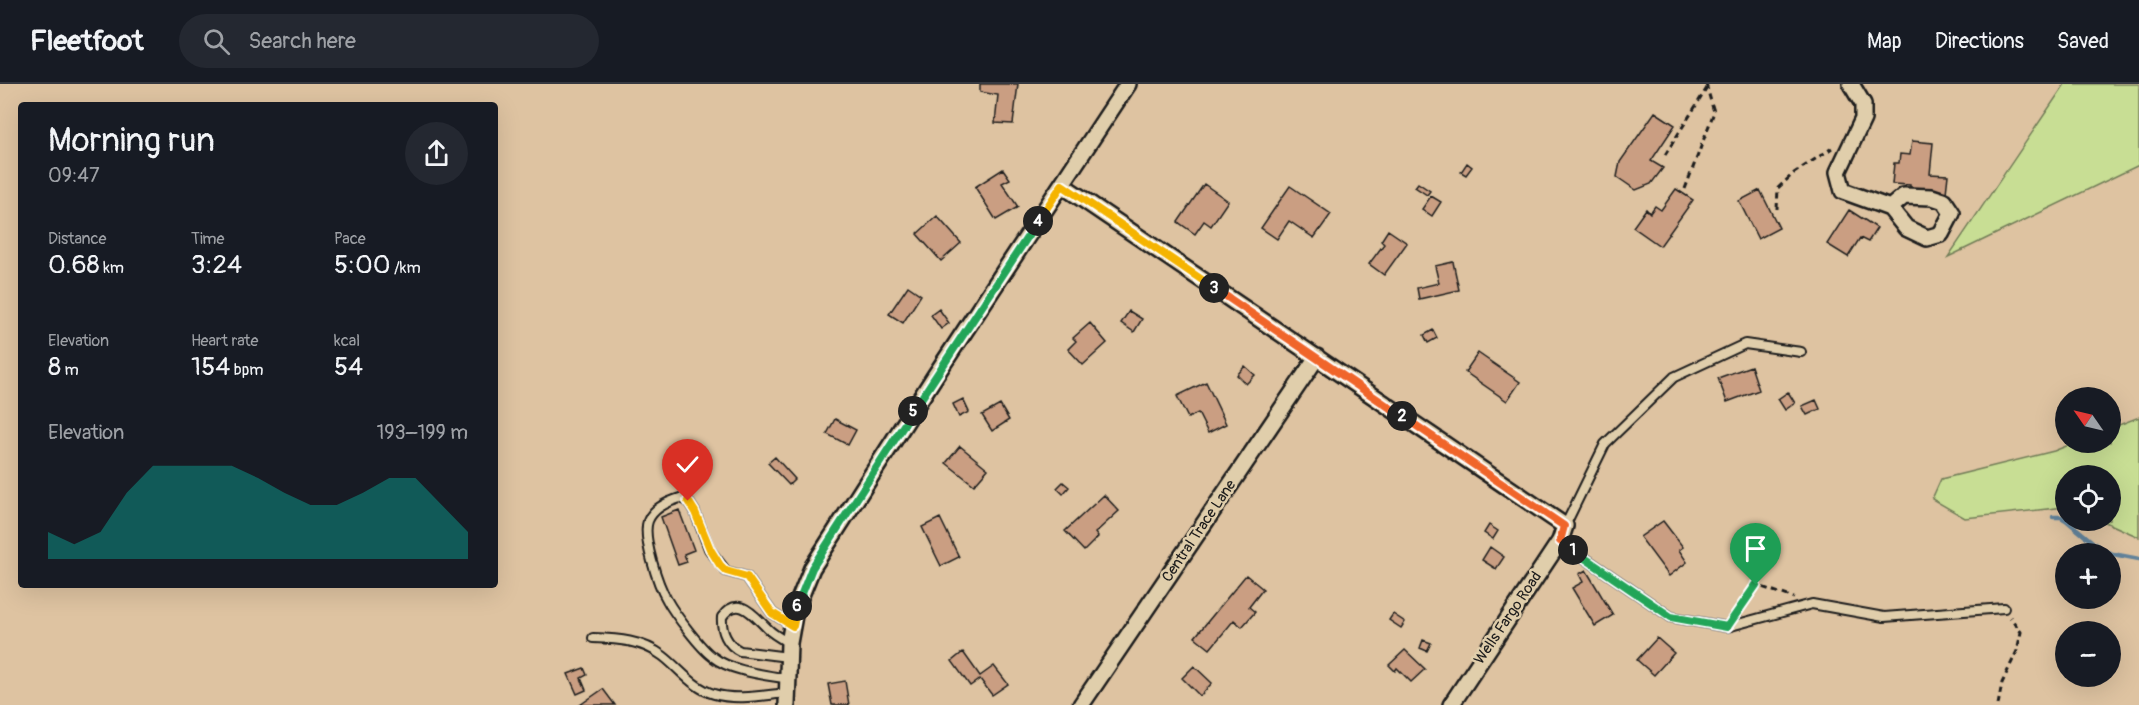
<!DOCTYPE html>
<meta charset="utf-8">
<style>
:root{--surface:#171b24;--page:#242831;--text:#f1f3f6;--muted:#9ea1a6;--line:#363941;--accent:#0f766e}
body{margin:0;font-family:Pangolin,sans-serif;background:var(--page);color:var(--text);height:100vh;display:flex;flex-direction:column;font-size:22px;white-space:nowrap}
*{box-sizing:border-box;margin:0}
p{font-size:20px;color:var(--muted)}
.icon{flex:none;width:33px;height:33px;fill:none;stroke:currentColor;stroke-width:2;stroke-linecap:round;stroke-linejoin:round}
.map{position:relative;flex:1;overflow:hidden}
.drawer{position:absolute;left:18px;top:18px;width:480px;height:486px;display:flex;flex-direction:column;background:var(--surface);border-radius:6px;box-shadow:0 6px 24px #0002}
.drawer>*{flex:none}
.needle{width:39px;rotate:304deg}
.fabs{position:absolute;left:2055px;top:303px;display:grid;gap:12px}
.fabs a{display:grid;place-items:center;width:66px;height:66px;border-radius:50%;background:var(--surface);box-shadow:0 6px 24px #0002;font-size:30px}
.pin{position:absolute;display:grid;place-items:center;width:51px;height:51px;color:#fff;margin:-62px -26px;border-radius:50% 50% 50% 0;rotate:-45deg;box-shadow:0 0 6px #0007}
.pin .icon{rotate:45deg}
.km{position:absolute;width:30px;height:30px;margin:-15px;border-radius:50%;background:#222;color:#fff;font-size:16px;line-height:30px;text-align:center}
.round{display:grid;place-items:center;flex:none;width:63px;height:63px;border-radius:32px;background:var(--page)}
.overview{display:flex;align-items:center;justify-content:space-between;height:102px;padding:0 30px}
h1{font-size:33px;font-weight:600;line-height:45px}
.stats{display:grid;grid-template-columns:repeat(3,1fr);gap:9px;height:102px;padding:6px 30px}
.stats div{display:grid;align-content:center}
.stats b{font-size:26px;font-weight:600}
.stats small{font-size:16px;font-weight:400}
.stats p{font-size:16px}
.chart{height:168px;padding:12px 30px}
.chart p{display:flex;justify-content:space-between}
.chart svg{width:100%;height:108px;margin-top:6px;fill:var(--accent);opacity:.7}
header{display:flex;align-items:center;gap:36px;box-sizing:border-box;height:84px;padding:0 30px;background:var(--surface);border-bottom:2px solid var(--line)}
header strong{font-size:28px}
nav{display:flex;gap:33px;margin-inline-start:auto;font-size:21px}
.search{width:420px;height:54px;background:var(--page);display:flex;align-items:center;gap:15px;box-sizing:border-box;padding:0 21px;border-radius:33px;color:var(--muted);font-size:22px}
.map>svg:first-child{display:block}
.green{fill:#c8de94;stroke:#727d58;stroke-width:1.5}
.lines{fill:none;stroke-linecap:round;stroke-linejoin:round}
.stream{stroke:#63849c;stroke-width:4.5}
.building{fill:#ca9e82;stroke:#1c1c1c;stroke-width:1.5}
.service-casing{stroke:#1c1c1c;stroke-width:12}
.minor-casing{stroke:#1c1c1c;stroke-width:20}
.path{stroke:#1c1c1c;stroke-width:3;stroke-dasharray:6 4.5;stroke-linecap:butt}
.service{stroke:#e0ceab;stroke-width:8}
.minor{stroke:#e0ceab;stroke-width:15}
.split-1-casing{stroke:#fff;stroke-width:12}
.split-2-casing{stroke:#fff;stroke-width:12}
.split-3-casing{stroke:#fff;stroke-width:12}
.split-4-casing{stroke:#fff;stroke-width:12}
.split-5-casing{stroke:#fff;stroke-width:12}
.split-6-casing{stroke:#fff;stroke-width:12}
.split-7-casing{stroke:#fff;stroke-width:12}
.split-1{stroke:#22a559;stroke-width:8}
.split-2{stroke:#f0652b;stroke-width:8}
.split-3{stroke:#f0652b;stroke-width:8}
.split-4{stroke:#f5b400;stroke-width:8}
.split-5{stroke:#22a559;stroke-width:8}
.split-6{stroke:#22a559;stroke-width:8}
.split-7{stroke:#f5b400;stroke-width:8}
.labels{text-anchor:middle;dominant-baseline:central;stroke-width:5;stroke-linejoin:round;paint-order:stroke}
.street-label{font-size:15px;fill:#1c1c1c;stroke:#e0ceab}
</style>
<header>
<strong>Fleetfoot</strong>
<div class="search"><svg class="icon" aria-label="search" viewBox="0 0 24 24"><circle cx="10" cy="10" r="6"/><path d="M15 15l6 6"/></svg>Search here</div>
<nav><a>Map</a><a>Directions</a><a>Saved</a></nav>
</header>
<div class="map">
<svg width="2139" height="621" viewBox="0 0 2139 621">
<rect width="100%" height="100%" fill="#dec3a1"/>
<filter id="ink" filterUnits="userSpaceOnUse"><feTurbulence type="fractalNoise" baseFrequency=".0167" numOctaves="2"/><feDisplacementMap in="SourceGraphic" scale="12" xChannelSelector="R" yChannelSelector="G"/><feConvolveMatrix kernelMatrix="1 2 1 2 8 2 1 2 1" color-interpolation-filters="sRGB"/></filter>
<g filter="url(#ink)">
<path class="green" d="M2065,0H2139V81L1948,173Z
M2139,333V453L2103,437L2110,436V392H2066L2065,423L1965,434L1932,415L1941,395L2054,367L2074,359L2110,358L2111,344Z"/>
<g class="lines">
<path class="stream" d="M2053,433H2061L2066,436
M2066,436L2102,466L2113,470L2139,475"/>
</g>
<path class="building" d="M980,0H1018L1013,40L995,39L998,11L980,8Z
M1655,28L1675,41L1651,77L1663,84L1651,100L1636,106L1617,93L1620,78Z
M1912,57L1933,59L1930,90L1948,91L1946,109L1910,106V101L1892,100L1894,79H1899L1900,70L1910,71Z
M1467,79L1472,83L1466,91L1461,88Z
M1003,85L1010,95L1002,99L1018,123L996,136L975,103Z
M1418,99L1430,107L1427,111L1415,103Z
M1204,100L1228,117L1211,142L1204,137L1195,150L1178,138Z
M1290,102L1331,130L1314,154L1289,137L1277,155L1261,144Z
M1676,105L1693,116L1660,162L1633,143L1646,125L1650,129L1655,122L1661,126Z
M1760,106L1779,144L1758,155L1739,117Z
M1431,112L1441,118L1432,132L1422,125Z
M1849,126L1877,144L1868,158L1860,154L1848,173L1827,160Z
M937,132L961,159L941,177L917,150Z
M1388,146L1407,159L1384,191L1369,180L1384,160L1381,157Z
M1453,178L1459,206L1419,215L1417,204L1439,199L1435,182Z
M908,202L921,211L903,239L889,230Z
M939,225L949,239L941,245L931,231Z
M1129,227L1142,235L1134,248L1121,239Z
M1090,239L1107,259L1083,281L1068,265L1076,257L1073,254Z
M1433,246L1437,254L1428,259L1424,251Z
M1478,269L1520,298L1507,317L1465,288Z
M1245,282L1255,291L1246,300L1237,291Z
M1751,282L1759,306L1727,318L1718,294Z
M1206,298L1226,340L1208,349L1198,329L1188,334L1177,312Z
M1788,308L1795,319L1785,326L1778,315Z
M963,315L969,328L959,333L953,320Z
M1816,316L1820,325L1807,331L1802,322Z
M1000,321L1009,336L992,347L982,331Z
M835,335L856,346L848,361L827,350Z
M960,362L988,385L974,401L946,379Z
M775,373L795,395L789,401L768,379Z
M1063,398L1069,403L1063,410L1057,404Z
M1104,411L1119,427L1095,449L1098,453L1084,467L1065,447Z
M679,426L694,466L684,470L687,478L678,481L661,433Z
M940,434L959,473L941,482L922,443Z
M1663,437L1683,463L1679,466L1687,478L1669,492L1640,453Z
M1489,441L1498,447L1493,455L1484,449Z
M1490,463L1504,473L1496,485L1482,476Z
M1586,486L1613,531L1595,542L1572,504L1583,498L1579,490Z
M1246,491L1263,505L1249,523L1255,528L1242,543L1234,536L1210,565L1195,553Z
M1393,530L1405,538L1401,544L1389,536Z
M1657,554L1674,569L1654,591L1637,576Z
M1423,556L1431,559L1427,567L1420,564Z
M1405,566L1425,585L1411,598L1397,584L1395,587L1389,581Z
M963,568L980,592L994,582L1008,600L992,611L980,595L970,602L952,577Z
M1194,582L1212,599L1200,612L1182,594Z
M584,584L587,591L581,594L586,606L577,610L568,590Z
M845,597L849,621H832L828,600Z
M603,605L615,621H580Z"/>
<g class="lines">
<g class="service-casing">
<path id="service" d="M1565,442L1605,360L1674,293L1745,260L1801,268
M1560,457L1671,533L1727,543L1812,520L1884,533L2004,524
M593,554C618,555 642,556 663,572C680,585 693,604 714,610C737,617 764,611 787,609
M788,573L740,567C727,561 721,547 722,533C739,509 755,533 768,545C774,551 782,555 789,559
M788,595C766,591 730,587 713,573C701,565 674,529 667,516C658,501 642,453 648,437C653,424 667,418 680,414L688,417L695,428L709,465L726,487L747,493L772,529L793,542"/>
</g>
<g class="minor-casing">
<path id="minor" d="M1851,0L1863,20V35L1838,88L1843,107L1890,124L1906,144L1927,154L1941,150L1952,129L1944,117L1932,113L1904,112L1890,124
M1062,101L1565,442L1560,457L1451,621
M787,621L789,559L795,526L812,484L935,292L1128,0
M1081,621L1317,273"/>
</g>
<path class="path" d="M1665,71L1707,4
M1685,105L1714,28L1706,0
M1777,125L1778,104L1794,89L1832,64
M1737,530L1756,501L1794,514
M1998,621L2002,599L2017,567L2021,548L2010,533"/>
<use href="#service" class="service"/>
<use href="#minor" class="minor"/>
</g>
</g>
<g class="lines" filter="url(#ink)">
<g class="split-1-casing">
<path id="split-1" d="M1573,466L1671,533L1727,543L1756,501"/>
</g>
<g class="split-2-casing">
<path id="split-2" d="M1402,332L1564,442L1560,457L1573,466"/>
</g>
<g class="split-3-casing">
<path id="split-3" d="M1214,204L1402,332"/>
</g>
<g class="split-4-casing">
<path id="split-4" d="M1038,137L1062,101L1214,204"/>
</g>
<g class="split-5-casing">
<path id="split-5" d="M913,327L1038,137"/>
</g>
<g class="split-6-casing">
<path id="split-6" d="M797,522L812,484L913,327"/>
</g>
<g class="split-7-casing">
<path id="split-7" d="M688,417L695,428L710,465L720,481L726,487L747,493L772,529L793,542L797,522"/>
</g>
<use href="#split-1" class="split-1"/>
<use href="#split-2" class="split-2"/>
<use href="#split-3" class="split-3"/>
<use href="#split-4" class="split-4"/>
<use href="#split-5" class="split-5"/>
<use href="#split-6" class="split-6"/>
<use href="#split-7" class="split-7"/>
</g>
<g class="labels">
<g class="street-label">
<text transform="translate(1199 447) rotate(-56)">Central Trace Lane</text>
<text transform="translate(1508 534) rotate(-56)">Wells Fargo Road</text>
</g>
</g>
</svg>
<div class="fabs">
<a><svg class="needle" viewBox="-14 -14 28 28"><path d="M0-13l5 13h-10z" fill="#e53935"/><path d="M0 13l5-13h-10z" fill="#9ea1a6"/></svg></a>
<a><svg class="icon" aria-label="locate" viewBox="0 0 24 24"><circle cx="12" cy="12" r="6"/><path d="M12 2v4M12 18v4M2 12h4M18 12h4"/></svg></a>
<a>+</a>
<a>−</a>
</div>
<div class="pin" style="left:1756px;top:501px;background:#1e9e55"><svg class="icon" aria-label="arrive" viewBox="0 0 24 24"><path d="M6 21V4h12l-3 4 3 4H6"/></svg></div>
<div class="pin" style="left:688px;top:417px;background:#d93025"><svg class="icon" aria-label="check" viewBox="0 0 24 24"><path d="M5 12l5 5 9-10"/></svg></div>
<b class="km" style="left:1573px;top:466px">1</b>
<b class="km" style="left:1402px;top:332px">2</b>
<b class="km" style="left:1214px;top:204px">3</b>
<b class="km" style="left:1038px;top:137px">4</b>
<b class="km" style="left:913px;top:327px">5</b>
<b class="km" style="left:797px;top:522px">6</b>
<section class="drawer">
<div class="overview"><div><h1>Morning run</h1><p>09:47</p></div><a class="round"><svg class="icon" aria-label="share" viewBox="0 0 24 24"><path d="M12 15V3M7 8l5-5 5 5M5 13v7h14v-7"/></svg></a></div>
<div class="stats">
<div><p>Distance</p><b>0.68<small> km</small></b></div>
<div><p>Time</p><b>3:24</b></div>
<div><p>Pace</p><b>5:00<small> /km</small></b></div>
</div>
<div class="stats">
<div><p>Elevation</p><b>8<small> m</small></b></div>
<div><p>Heart rate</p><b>154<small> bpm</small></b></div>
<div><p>kcal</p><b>54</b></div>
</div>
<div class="chart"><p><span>Elevation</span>193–199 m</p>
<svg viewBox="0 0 160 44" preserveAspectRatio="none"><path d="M0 44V33L10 38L20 33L30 17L40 6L50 6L60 6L70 6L80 11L90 17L100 22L110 22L120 17L130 11L140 11L150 22L160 33V44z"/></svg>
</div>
</section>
</div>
